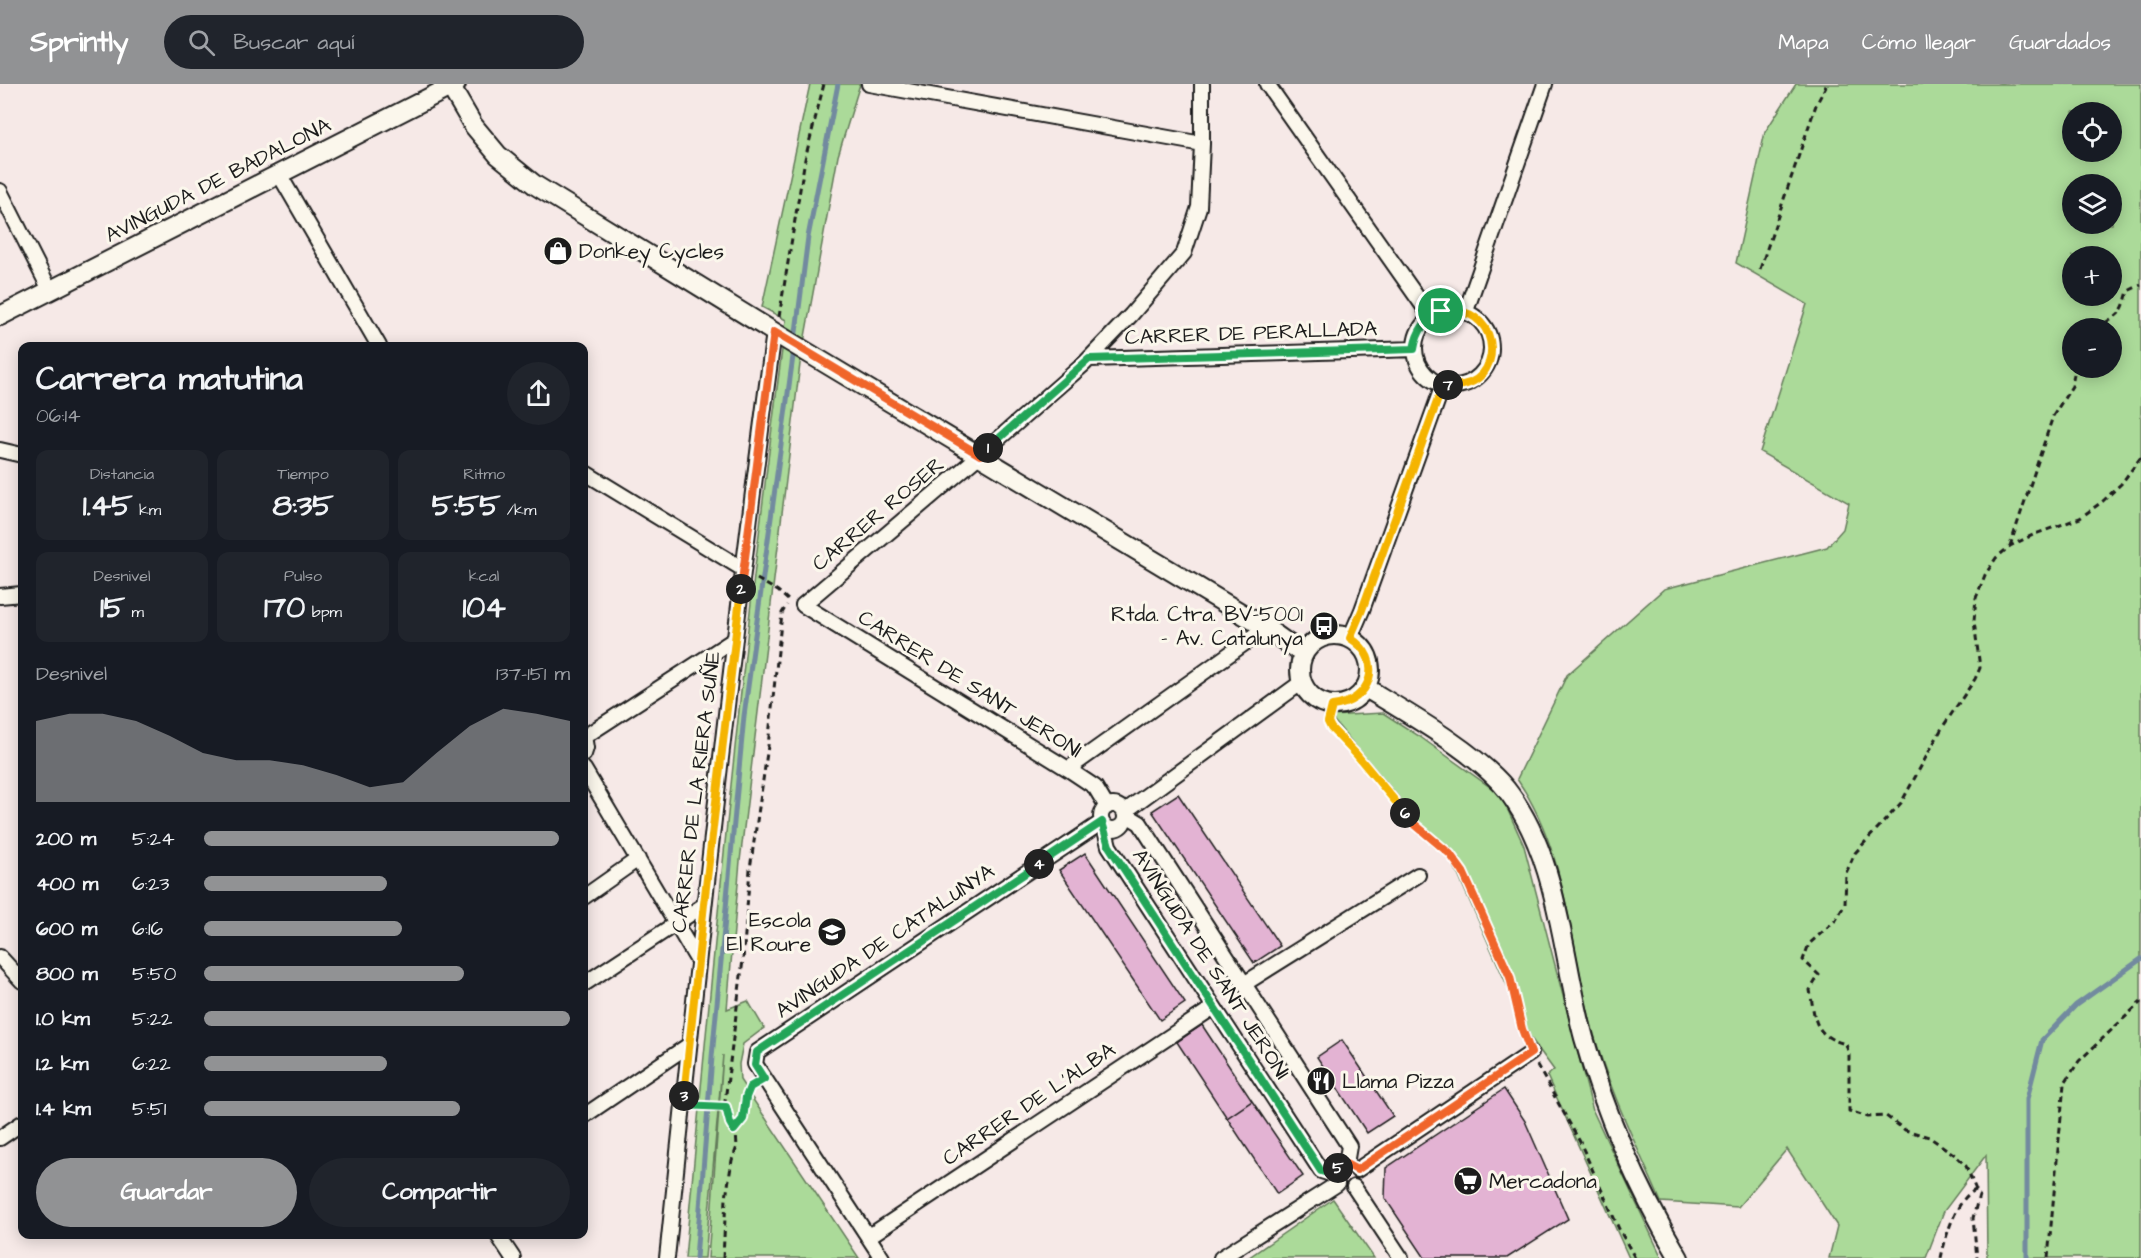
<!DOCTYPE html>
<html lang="es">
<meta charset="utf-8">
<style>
:root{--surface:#171b24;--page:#20242c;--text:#f1f3f6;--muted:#9ea1a6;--accent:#919294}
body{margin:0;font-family:"Architects Daughter",sans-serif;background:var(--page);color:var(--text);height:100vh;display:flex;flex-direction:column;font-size:22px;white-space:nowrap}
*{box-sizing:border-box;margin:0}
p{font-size:20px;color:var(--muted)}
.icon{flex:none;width:33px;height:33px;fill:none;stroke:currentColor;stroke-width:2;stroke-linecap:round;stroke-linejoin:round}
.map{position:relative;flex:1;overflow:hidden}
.panel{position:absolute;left:18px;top:258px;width:570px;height:897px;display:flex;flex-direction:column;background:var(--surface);border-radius:12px;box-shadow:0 3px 15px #0003}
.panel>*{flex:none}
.buttons{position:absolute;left:2062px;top:18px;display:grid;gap:12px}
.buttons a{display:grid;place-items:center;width:60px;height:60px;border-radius:50%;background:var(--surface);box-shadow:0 3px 15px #0003;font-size:30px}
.pin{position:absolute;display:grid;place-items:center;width:51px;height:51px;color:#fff;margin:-26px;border:3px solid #fff;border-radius:50%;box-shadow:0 2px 6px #0007}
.km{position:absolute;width:30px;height:30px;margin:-15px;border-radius:50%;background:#222;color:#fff;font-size:16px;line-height:30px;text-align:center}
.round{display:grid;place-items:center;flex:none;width:63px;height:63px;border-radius:32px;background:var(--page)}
.summary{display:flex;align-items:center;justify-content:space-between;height:102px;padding:0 18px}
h1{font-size:33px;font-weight:800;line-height:45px}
.stats{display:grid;grid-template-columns:repeat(3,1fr);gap:9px;height:102px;padding:6px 18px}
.stats div{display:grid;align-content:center;border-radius:12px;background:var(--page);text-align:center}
.stats b{font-size:30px;font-weight:800}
.stats small{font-size:16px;font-weight:400}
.stats p{font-size:16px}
.chart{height:168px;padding:12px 18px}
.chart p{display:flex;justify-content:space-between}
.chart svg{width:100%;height:108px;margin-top:6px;fill:var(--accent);opacity:.7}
.action{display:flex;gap:12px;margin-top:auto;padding:12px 18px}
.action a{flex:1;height:69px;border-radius:36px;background:var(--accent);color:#fff;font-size:24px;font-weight:800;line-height:69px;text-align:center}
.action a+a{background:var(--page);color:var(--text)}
ul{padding:0 18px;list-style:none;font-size:20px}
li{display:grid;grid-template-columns:96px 72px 1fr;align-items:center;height:45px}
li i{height:15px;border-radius:8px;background:var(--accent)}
header{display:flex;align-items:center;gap:36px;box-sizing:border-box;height:84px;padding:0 30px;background:var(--accent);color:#fff}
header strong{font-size:28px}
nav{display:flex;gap:33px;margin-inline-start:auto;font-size:21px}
.search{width:420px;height:54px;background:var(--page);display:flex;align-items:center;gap:15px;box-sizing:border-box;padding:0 21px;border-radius:33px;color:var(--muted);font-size:22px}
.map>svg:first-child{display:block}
.green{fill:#abda99;stroke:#647b5a;stroke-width:1.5;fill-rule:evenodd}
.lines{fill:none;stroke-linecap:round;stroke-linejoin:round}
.stream{stroke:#728a9f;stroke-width:5}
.building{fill:#e3b3d3;stroke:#1c1c1c;stroke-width:1.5}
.street-casing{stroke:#1c1c1c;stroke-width:18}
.secondary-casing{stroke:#1c1c1c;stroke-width:22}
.path{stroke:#1c1c1c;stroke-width:3;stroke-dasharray:6 4.5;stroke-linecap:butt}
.street{stroke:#fbf7ec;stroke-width:14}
.secondary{stroke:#fbf7ec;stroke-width:18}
.split-1-casing{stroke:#fff;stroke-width:12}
.split-2-casing{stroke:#fff;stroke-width:12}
.split-3-casing{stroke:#fff;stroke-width:12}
.split-4-casing{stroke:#fff;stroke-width:12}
.split-5-casing{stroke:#fff;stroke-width:12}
.split-6-casing{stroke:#fff;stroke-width:12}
.split-7-casing{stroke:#fff;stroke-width:12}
.split-8-casing{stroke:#fff;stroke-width:12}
.split-1{stroke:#22a559;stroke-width:8}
.split-2{stroke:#f0652b;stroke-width:8}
.split-3{stroke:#f5b400;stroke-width:8}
.split-4{stroke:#22a559;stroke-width:8}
.split-5{stroke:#22a559;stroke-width:8}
.split-6{stroke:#f0652b;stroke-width:8}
.split-7{stroke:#f5b400;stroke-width:8}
.split-8{stroke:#f5b400;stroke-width:8}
.labels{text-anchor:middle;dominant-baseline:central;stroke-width:6;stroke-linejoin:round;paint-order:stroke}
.street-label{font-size:21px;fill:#1c1c1c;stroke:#fbf7ec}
.poi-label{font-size:21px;fill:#1c1c1c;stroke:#fbf7ec;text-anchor:start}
</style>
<header>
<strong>Sprintly</strong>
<div class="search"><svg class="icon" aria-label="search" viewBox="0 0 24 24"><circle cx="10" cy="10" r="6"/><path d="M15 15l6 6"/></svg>Buscar aquí</div>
<nav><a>Mapa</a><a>Cómo llegar</a><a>Guardados</a></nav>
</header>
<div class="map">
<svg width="2141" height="1174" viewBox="0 0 2141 1174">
<rect width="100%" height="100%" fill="#f6e9e7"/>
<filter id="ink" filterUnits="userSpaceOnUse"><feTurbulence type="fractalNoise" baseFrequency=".0167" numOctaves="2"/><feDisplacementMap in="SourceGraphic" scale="12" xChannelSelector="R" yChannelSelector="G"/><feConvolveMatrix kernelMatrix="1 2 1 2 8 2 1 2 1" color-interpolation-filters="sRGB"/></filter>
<g filter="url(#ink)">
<path class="green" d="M810,0H860L838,72L800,280L740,777L727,925L748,917L764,944L743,960L739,980L740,996L859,1174H708L723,971L705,1174H685C714,861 744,548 786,236L762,223Z
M1796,0H2141V1174H1987L1986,1071L1944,1127L1926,1174H1829L1837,1142L1787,1065L1738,1123L1661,1118C1637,1062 1609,1006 1593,947C1570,863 1568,769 1517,695L1567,591L1664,505L1827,463L1843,445L1849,419L1760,368L1807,220L1736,179L1765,48ZM2112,28V68H2073V28ZM2112,100V140H2073V100ZM2073,172H2112V212H2073ZM2112,244V284H2073V244Z
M1383,629L1419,652L1501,711L1524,762L1593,1027L1662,1174H1629L1547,992L1554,986L1530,953L1452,777L1330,632Z
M1333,1115L1374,1174H1248Z"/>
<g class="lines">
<path class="stream" d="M795,256L808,153L838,0
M696,1174L712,973L744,632L794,265
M2027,1174V1015L2042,956L2076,921L2141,875"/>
</g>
<path class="building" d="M1178,710L1280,862L1254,879L1152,727Z
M1085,769L1185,919L1160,936L1059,786Z
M1202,941L1252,1017L1227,1034L1177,958Z
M1342,956L1393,1032L1367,1049L1317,973Z
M1504,1005L1525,1037L1568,1135L1507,1174H1425L1385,1114L1386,1084Z
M1252,1017L1303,1092L1277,1110L1227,1034Z"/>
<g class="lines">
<g class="street-casing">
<path id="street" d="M869,0L1202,60V0
M1267,0L1431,233
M279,90L379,262
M0,107L50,206
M1415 264a38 38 0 1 1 76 0a38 38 0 1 1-76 0Z
M1466,227L1545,0
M1089,275L1415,265
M0,366L22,371
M584,388L743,485
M0,512L22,510
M1350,554L1362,526L1443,301
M584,652L586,664L584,670
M584,653L735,555
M584,685L698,877
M1068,685L1266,544
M1101 733a12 12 0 1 1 24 0a12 12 0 1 1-24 0Z
M1107,723L1095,703L1068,685L803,521L980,371L1084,280L1131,231L1184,169L1199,123L1202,60
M1124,728L1302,598
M1125,730L1140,739L1349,1062L1346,1080
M1104,742L1109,762L1321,1087L1334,1091
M584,813L638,775
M0,873L22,897
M584,900L704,821
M1244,900L1418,791
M584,1032L689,961
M0,1054L22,1039
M1357,1086L1531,969
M1354,1103L1401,1174
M497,1150L513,1174
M868,1153L1214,923
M667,1174C699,865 732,556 774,248
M882,1174L755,980L757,968L1102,738
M1221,1174L1337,1100"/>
</g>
<g class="secondary-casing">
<path id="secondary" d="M449,0L473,41L498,71L535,101L790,258L1266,544L1303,570
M0,232L456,0
M1300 586a35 35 0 1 1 70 0a35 35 0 1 1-70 0Z
M1366,604C1407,629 1476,668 1506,705C1559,772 1562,873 1584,954C1605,1030 1639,1106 1679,1174"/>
</g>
<path class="path" d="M1760,185L1816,21L1827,0
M779,233L805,75L824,0
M2097,244C2118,229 2121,235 2128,207L2141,201
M2010,462L2053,332L2072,302L2075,284
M757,495L778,507L788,516
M1332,622L1328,638L1331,644L1356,670L1411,738L1450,770L1463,788L1510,893L1526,956
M1537,981L1580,1058L1619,1145L1635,1174
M697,1022L726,1023
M734,1045L743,1034L746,1013L752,1002
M1976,1106L1966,1082L1955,1071L1929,1053L1905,1046L1886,1032L1868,1033L1849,1027V971L1846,960C1813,952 1815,935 1810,906L1819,891L1803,876L1809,860L1836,836L1845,820L1846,789L1855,769L1901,719L1942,644L1975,595L1980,584L1974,537L1976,514L1985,491L1996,474L2010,462L2035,450L2080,434L2103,417L2121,400L2141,373
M723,1174L726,1114L732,1076L737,1063L736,1048L730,1039L725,1017L743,876L750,785L768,662L782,529L787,521
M1941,1174C1945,1155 1956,1113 1976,1106L1979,1111L1973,1134L1977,1174
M2048,1174L2064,1000L2079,977L2141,918"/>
<use href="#street" class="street"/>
<use href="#secondary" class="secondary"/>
</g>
</g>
<g class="lines" filter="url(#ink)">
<g class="split-1-casing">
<path id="split-1" d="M988,364L1089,275L1414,265C1417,247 1425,236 1441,227"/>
</g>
<g class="split-2-casing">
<path id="split-2" d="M741,505L774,248L980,371L988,364"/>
</g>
<g class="split-3-casing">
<path id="split-3" d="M684,1012L704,820L741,505"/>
</g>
<g class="split-4-casing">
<path id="split-4" d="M684,1012L683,1021L726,1023L730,1039L734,1046L743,1035L746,1013L750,1003L764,995L755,981L757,968L1039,780"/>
</g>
<g class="split-5-casing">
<path id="split-5" d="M1039,780L1102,738L1109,762L1321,1087L1334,1091L1338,1084"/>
</g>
<g class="split-6-casing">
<path id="split-6" d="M1338,1084L1346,1080L1357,1086L1531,969L1522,945L1510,893L1463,788L1450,770L1412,738L1405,729"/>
</g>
<g class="split-7-casing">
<path id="split-7" d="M1405,729L1356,670L1331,644L1328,638L1332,622C1372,618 1385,575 1350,554L1362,526L1443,301H1448"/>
</g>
<g class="split-8-casing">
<path id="split-8" d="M1441,227C1499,218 1507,292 1463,301C1458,302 1453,301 1448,301"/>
</g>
<use href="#split-1" class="split-1"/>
<use href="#split-2" class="split-2"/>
<use href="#split-3" class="split-3"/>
<use href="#split-4" class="split-4"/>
<use href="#split-5" class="split-5"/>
<use href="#split-6" class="split-6"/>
<use href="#split-7" class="split-7"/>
<use href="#split-8" class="split-8"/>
</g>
<defs>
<g id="shop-disc" transform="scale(1.5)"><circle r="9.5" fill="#1c1c1c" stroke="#fbf7ec"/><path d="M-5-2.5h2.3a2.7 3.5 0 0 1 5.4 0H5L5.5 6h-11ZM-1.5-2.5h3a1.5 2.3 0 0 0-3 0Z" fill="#fff"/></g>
<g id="bus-disc" transform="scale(1.5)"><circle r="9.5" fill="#1c1c1c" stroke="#fbf7ec"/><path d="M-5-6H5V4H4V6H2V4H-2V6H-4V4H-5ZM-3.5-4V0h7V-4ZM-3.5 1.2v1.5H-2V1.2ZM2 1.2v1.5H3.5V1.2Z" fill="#fff"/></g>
<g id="school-disc" transform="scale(1.5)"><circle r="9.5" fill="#1c1c1c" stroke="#fbf7ec"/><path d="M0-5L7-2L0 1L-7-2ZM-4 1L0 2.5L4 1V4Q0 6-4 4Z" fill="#fff"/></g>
<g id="restaurant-disc" transform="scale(1.5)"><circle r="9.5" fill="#1c1c1c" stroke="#fbf7ec"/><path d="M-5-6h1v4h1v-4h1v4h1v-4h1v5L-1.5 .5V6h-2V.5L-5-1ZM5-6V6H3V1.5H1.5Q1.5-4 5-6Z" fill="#fff"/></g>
<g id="supermarket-disc" transform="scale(1.5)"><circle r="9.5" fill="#1c1c1c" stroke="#fbf7ec"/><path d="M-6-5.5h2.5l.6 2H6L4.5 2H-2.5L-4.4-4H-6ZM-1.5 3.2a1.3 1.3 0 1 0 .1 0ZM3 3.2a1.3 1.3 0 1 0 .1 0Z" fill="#fff"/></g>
</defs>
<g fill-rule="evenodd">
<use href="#shop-disc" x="558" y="167"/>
<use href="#bus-disc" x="1324" y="542"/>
<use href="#school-disc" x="832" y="848"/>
<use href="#restaurant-disc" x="1321" y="997"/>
<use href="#supermarket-disc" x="1468" y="1097"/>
</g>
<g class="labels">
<g class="street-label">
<text transform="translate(218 96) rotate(-27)">AVINGUDA DE BADALONA</text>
<text transform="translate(1251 249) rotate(-2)">CARRER DE PERALLADA</text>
<text transform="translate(878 430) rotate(-40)">CARRER ROSER</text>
<text transform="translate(970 600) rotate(32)">CARRER DE SANT JERONI</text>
<text transform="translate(696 708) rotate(-83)">CARRER DE LA RIERA SUÑE</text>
<text transform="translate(885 857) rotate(-34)">AVINGUDA DE CATALUNYA</text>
<text transform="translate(1211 880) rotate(57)">AVINGUDA DE SANT JERONI</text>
<text transform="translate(1029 1020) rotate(-34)">CARRER DE L'ALBA</text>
</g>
<g class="poi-label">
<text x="579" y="167">Donkey Cycles</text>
<text x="1303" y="530" text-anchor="end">Rtda. Ctra. BV-5001<tspan x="1303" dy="24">- Av. Catalunya</tspan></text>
<text x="811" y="836" text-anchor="end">Escola<tspan x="811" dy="24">El Roure</tspan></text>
<text x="1342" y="997">Llama Pizza</text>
<text x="1489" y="1097">Mercadona</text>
</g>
</g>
</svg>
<div class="buttons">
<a><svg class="icon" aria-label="locate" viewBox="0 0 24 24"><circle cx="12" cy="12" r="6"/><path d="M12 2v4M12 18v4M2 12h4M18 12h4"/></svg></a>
<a><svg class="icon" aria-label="layers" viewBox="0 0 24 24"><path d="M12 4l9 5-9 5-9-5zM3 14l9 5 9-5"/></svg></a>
<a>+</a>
<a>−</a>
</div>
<div class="pin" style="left:1441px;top:227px;background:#1e9e55"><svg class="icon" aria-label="arrive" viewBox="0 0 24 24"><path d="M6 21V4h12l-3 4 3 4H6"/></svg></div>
<b class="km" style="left:988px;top:364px">1</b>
<b class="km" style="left:741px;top:505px">2</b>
<b class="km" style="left:684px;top:1012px">3</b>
<b class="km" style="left:1039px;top:780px">4</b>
<b class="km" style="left:1338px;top:1084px">5</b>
<b class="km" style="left:1405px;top:729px">6</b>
<b class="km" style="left:1448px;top:301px">7</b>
<section class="panel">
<div class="summary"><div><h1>Carrera matutina</h1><p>06:14</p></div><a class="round"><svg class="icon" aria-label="share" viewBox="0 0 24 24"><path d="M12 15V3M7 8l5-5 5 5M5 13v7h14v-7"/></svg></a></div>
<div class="stats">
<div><p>Distancia</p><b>1.45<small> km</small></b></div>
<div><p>Tiempo</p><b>8:35</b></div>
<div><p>Ritmo</p><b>5:55<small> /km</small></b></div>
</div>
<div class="stats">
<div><p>Desnivel</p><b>15<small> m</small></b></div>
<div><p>Pulso</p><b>170<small> bpm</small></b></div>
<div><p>kcal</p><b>104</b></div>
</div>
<div class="chart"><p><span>Desnivel</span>137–151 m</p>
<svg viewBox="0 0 160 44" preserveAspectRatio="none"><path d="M0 44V11L10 8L20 8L30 11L40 17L50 24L60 27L70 27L80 29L90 33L100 38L110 36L120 24L130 13L140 6L150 8L160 11V44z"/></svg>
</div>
<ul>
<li><b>200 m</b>5:24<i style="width:97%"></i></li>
<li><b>400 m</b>6:23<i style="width:50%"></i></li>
<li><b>600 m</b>6:16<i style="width:54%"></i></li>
<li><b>800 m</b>5:50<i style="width:71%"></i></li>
<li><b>1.0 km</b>5:22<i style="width:100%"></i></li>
<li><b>1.2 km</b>6:22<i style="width:50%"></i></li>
<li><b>1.4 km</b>5:51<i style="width:70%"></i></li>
</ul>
<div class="action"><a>Guardar</a><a>Compartir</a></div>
</section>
</div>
